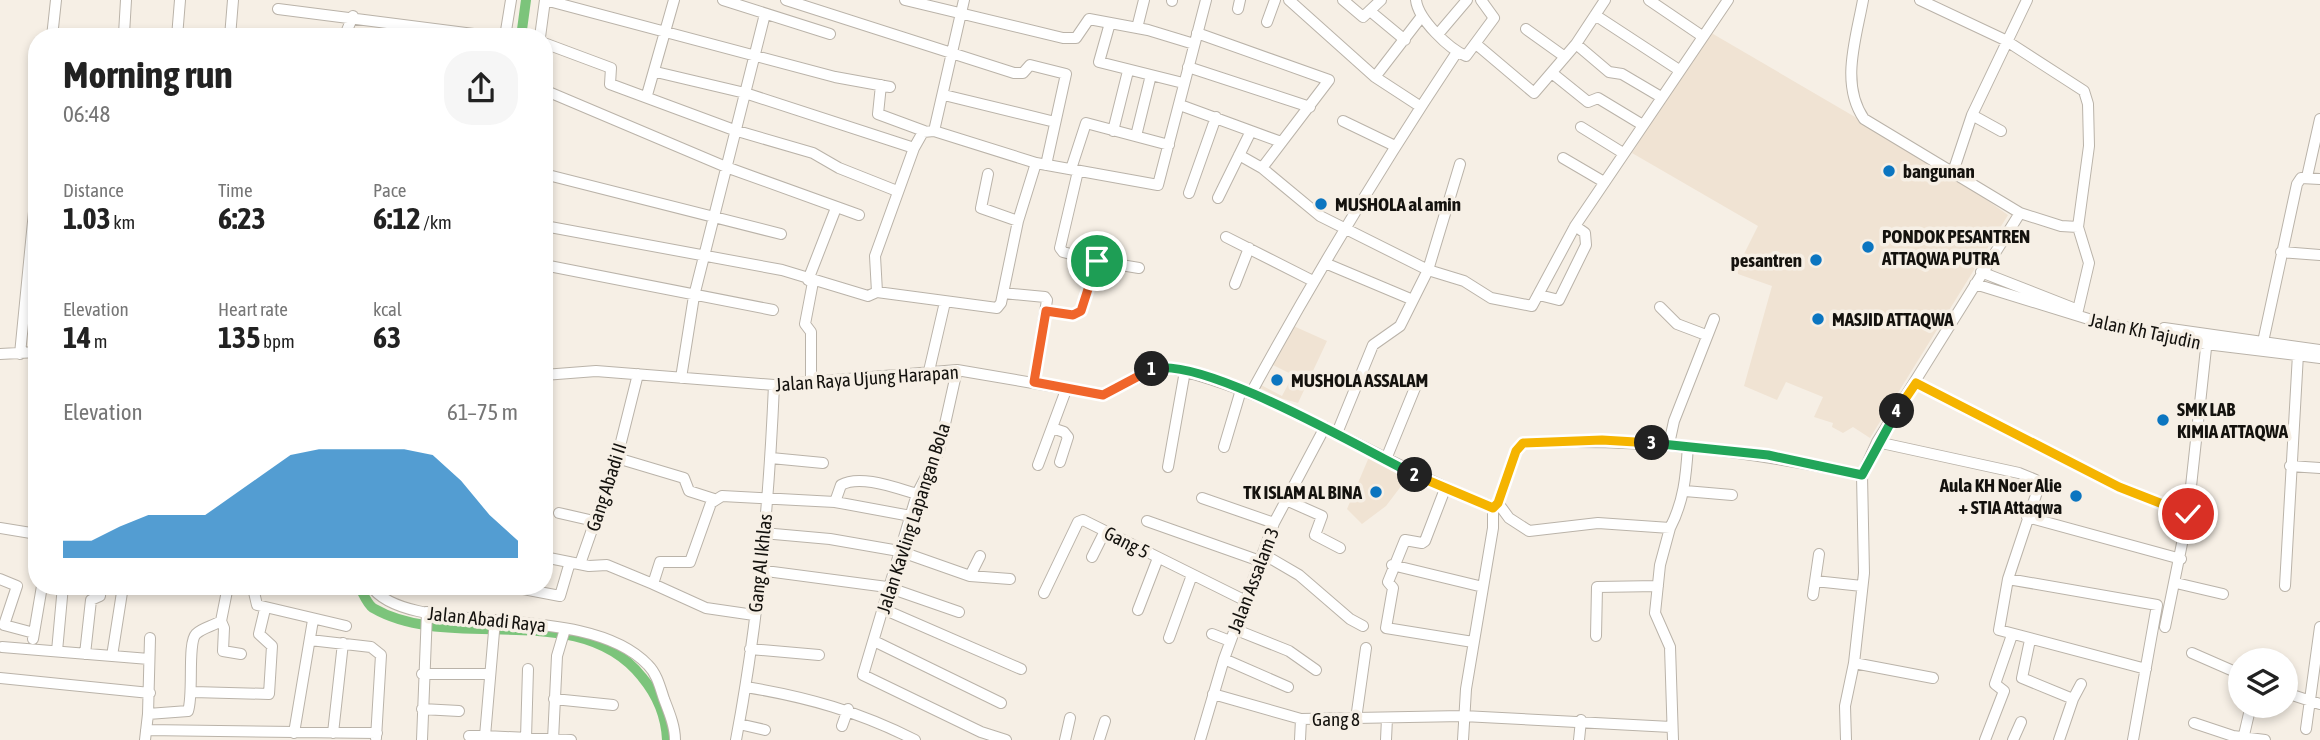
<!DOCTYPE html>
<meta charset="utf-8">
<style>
:root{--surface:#fff;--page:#f6f6f6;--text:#222;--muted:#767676;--accent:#0b75c0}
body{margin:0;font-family:"Asap Condensed",sans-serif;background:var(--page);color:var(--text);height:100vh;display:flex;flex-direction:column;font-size:26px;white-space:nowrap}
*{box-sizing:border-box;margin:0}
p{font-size:23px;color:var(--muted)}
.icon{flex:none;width:38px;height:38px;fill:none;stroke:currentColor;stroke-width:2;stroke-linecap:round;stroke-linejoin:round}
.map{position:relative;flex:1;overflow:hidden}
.sheet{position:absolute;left:28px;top:28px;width:525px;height:567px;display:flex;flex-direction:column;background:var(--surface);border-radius:28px;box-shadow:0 4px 10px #0003}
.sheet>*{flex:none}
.buttons{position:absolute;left:2228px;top:648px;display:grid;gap:14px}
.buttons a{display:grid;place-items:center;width:70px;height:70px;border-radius:50%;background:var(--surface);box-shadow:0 4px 10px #0003;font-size:35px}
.pin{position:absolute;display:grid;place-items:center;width:60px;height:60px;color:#fff;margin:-30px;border:4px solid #fff;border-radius:50%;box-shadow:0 2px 7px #0007}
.km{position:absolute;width:35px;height:35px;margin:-18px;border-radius:50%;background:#222;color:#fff;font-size:19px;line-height:35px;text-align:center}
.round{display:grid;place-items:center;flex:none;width:74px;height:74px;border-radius:28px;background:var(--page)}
.overview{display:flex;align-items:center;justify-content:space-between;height:119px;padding:0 35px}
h1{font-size:38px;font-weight:700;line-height:52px}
.metrics{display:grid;grid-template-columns:repeat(3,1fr);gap:10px;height:119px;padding:7px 35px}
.metrics div{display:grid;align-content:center}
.metrics b{font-size:30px;font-weight:700}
.metrics small{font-size:19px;font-weight:400}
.metrics p{font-size:19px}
.chart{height:196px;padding:14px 35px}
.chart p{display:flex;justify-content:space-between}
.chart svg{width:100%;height:126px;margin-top:7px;fill:var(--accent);opacity:.7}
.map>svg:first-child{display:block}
.built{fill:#f0e3d3;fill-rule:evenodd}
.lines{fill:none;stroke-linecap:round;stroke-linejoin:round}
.canal{stroke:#7cc47b;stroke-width:10}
.minor-casing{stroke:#bab3a9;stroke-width:12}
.minor{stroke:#fff;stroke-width:10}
.split-1-casing{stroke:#fff;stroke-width:14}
.split-2-casing{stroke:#fff;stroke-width:14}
.split-3-casing{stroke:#fff;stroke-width:14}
.split-4-casing{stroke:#fff;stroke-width:14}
.split-5-casing{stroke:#fff;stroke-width:14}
.split-1{stroke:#f0652b;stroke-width:9}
.split-2{stroke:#22a559;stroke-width:9}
.split-3{stroke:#f5b400;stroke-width:9}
.split-4{stroke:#22a559;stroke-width:9}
.split-5{stroke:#f5b400;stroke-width:9}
.poi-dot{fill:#0b75c0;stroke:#f6efe5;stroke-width:2.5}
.labels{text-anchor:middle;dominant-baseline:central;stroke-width:7;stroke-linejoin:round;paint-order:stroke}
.poi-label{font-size:19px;font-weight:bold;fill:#14120e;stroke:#f6efe5;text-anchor:start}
.street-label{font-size:19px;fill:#14120e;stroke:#f6efe5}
</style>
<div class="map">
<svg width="2320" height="740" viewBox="0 0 2320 740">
<rect width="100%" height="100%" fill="#f6efe5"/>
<path class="built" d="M1708,31L1939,166L2008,215L1870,438L1853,427L1843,433L1832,427L1833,423L1814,417L1823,397L1786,382L1777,400L1744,386L1772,286L1738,274L1737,268L1758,226L1632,153Z
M1289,324L1327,341L1298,403L1280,398L1256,386ZM1271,364L1293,375L1282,396L1261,385Z
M1369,457L1408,477L1386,506L1362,524L1347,509Z"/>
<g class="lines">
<path class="canal" d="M521,37L526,0
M359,586C363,593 367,604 373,608C452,654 579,597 642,677C657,695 666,716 667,740"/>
<g class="minor-casing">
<path id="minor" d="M126,0L124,34L157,37
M545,0L835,77L890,87
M723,0L830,34
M786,0L1014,73H1023L1030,65L1066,74L1046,165
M905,0L1063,38H1076L1089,19L1148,30L1194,44
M1289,0L1375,77L1421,107
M1343,0L1363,17L1381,0
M1416,0C1418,19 1449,49 1466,56L1494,18L1481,0
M1649,0L1702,36
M1920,0L2005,40L2084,91L2088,104L2089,146L2078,227L2089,263L2078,310
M1172,1V0
M278,9L497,37
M1238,9L1240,0
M1370,11L1405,40
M1595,15L1679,70
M1267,22L1275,0
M1110,23L1099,62L1183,83
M1137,28L1144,0
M1526,29L1565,57
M1197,33L1329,80L1262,168
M1439,33L1467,0
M345,35L353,16
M52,37L56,0
M177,37L180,0
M230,37L233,0
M505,37L511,0
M540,37L545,0
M544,43L611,68L610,84L734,130L813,153L839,168L897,191
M1476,44L1534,93L1576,44L1605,0
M1576,44L1609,72L1622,74L1661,97
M1188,67L1310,107
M656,72L745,93L914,148
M1552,73L1588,102L1598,98L1641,124
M1375,77L1422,16
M881,85L878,114L924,131
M544,90L726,167L859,215
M647,95L674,0
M944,95L1055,122
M1180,105L1281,142
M1972,115L2001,131
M1343,121L1395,146
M1581,127L1623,153
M934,131L1036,163
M1113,131L1128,71
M1136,136L1151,75
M1239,155L1262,168L1320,216L1428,270L1464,281L1491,298L1532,306L1575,226L1728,0
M1563,158L1604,182
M1071,169L1086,123L1169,145
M1078,171L1060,248L1063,252L1097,261
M1953,172L1972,115L2027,0
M544,174L781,234
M988,174L981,208L1018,221
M2307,177L2320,119
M1189,193L1216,117
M1218,198L1251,131
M2020,213L2061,226L2078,227
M550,227L782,270L868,296L877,292L997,308L1001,303L1018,221L1036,163L1158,185L1206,0
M1226,237L1313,281
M2281,252L2320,255
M1325,263L1413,300
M544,265L773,310
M1981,272L2073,308
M808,280L836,208
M1235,284L1249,248
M1975,284L2095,321L2206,344L2320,358
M877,292L875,256L914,148L923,132L934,131L964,0
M1003,293L1045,297L1047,300L1034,382
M1539,295L1559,300L1586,245L1585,233L1575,226
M1660,307L1677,324L1706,335
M1046,311L1072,315L1081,311L1097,261L1139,268
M2164,328L2320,350
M2263,342L2297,184L2301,178L2320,179
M0,354L37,352
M20,354L37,181
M957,370L939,451L917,494L863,675L981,732L1006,740
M929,371L945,302
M544,375L596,371L774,385L957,370L1103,395L1161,366C1280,390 1381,465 1493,507L1498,503L1516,451L1523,443C1645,438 1743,450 1862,475
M681,378L694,296L765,14
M811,383V332L805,324L813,282
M1916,383L2119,487L2188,514
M1251,393C1315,276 1383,163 1457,52
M1052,428L1064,432L1068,437L1060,462
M1337,433L1373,345L1400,326L1428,270L1460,164
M1877,442L2019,473L2036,480L2038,489L2008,579L1999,630L2146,669
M1669,444L1674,421L1714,319
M1224,447L1241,390
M617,458L684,478L689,491L714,499
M771,458L823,463
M1386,459L1419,378
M1038,465L1066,390
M2290,466L2320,468
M1168,467L1185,371
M1445,489L1425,541L1422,543L1405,540L1388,582L1393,588L1386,628L1473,642
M1685,491L1732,495
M1202,498L1274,523
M1286,500L1322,516L1315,535L1340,548
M835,502L841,485C860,474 896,488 917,494
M1498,503L1509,518L1529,531L1598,523L1670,528C1684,501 1686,476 1688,446
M559,513L594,521
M2027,517L2181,559
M1147,521L1260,561
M0,528L37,534
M1670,528L1660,565L1655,613L1670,647L1673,740
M763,533L830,539L899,551L970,576L980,556
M1263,554L1299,575L1350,619L1363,626
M544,557L589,566L607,565L653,584L660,562H690L711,503L722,496L835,502L911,516
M1092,557L1105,531
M580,564L617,458L638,374
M1392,565L1483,587
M758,570L887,587L959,612
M970,576L1010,579
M0,579L17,586L4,625L34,633
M2008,579L2157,605L2133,740
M1815,581L1862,586
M2176,583L2223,594
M653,584L706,608L754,615
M248,586L253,588L257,605L346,626
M371,586C408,640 585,598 648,665C657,674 660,687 664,699C669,712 675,726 675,740
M507,586L560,596L570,562
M2285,586L2298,354
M1044,593L1078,522L1083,520L1246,601
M1813,595L1819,554
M883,609L1021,669
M1138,610L1158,558
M495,620L485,736L571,740
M221,621L224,628L223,651L241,654
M2165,627L2188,514L2207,339
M1234,629L1289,651L1316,670
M1212,634L1230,641
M1596,636L1597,587L1658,586
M1169,638L1192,575
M33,639L42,586
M310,640L371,647L381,655L376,738
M2030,640L2022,678L2073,699L2059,740
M874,641L1001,703
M2,647L149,659
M750,649L819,655
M57,651L63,586
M2192,653L2240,674
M85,654L91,600L100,596L101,586
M112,656L123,586
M1224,659L1288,687
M1854,663L1933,678
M422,674H490
M0,678L150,693
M746,687C807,697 860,712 915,740
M193,692L269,694L272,646L259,634L265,609
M2286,693L2320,704
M1213,694L1301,719L1463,716L1671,727
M554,699L613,705
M2073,699L2081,684
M422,709L459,711
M148,714L150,638
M1356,719L1366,648
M2194,723L2233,736L2265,740
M739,724L765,730
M842,726L848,709
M2306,729L2320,627
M146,730L377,733
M294,733L313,620
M333,733L343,643
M2244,735L2251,705
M469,736H485
M526,738L528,669
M145,740L148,714L188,711C194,694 187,643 196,634C202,628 213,626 221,621L228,586
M422,740L427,612
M553,740L557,656L565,629
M736,740C758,624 769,503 774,385
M1065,740L1070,718
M1099,740L1105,721
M1200,740L1224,659L1274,523L1325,427
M1300,740L1301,719
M1386,740L1387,718
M1463,740L1466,689L1493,528V507
M1579,740L1581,720
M1846,740L1845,706L1854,663L1864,573L1862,475L1877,442L2020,213L1864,119C1840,84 1856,39 1863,0
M1985,740L2004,691L1995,684L2012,635
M2013,740L2021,722"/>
</g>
<use href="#minor" class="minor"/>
</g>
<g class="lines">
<g class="split-1-casing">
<path id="split-1" d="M1097,261L1081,311L1073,315L1046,311L1034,382L1103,395L1152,369"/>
</g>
<g class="split-2-casing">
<path id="split-2" d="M1152,369C1202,355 1364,450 1415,475"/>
</g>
<g class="split-3-casing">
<path id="split-3" d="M1415,475L1493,508L1498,503L1516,451L1523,443L1602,440L1652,443"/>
</g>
<g class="split-4-casing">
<path id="split-4" d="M1652,443L1768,455L1862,475L1897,411"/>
</g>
<g class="split-5-casing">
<path id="split-5" d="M1897,411L1916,383L2119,487L2188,514"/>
</g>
<use href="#split-1" class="split-1"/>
<use href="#split-2" class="split-2"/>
<use href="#split-3" class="split-3"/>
<use href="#split-4" class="split-4"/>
<use href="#split-5" class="split-5"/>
</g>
<g class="poi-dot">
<circle cx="1889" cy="171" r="7"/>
<circle cx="1321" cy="204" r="7"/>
<circle cx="1868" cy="247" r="7"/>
<circle cx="1816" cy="260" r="7"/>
<circle cx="1818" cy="319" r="7"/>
<circle cx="1277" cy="380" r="7"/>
<circle cx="2163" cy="420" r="7"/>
<circle cx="1376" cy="492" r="7"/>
<circle cx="2076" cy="496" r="7"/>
</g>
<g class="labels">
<g class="poi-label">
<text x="1903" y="171">bangunan</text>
<text x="1335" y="204">MUSHOLA al amin</text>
<text x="1882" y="236">PONDOK PESANTREN<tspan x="1882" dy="22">ATTAQWA PUTRA</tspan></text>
<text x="1802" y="260" text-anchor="end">pesantren</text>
<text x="1832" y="319">MASJID ATTAQWA</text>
<text x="1291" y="380">MUSHOLA ASSALAM</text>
<text x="2177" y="409">SMK LAB<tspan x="2177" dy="22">KIMIA ATTAQWA</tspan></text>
<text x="2062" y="485" text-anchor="end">Aula KH Noer Alie<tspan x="2062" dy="22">+ STIA Attaqwa</tspan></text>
<text x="1362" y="492" text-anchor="end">TK ISLAM AL BINA</text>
</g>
<g class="street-label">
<text transform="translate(2145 331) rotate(12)">Jalan Kh Tajudin</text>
<text transform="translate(867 378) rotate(-4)">Jalan Raya Ujung Harapan</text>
<text transform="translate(606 487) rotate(-72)">Gang Abadi II</text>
<text transform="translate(913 518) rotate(-72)">Jalan Kavling Lapangan Bola</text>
<text transform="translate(1127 542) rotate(27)">Gang 5</text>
<text transform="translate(760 563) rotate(-84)">Gang Al Ikhlas</text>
<text transform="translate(1253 580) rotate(-69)">Jalan Assalam 3</text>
<text transform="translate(487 619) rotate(6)">Jalan Abadi Raya</text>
<text x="1336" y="719">Gang 8</text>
</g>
</g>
</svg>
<div class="buttons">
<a><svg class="icon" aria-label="layers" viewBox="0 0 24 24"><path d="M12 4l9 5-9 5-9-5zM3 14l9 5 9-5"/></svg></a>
</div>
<div class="pin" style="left:1097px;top:261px;background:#1e9e55"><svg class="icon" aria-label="arrive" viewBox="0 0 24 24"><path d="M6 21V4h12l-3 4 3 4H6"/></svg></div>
<div class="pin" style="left:2188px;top:514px;background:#d93025"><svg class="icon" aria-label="check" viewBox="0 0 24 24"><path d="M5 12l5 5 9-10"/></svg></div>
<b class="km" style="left:1152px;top:369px">1</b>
<b class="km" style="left:1415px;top:475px">2</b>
<b class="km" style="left:1652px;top:443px">3</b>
<b class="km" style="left:1897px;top:411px">4</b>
<section class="sheet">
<div class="overview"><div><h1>Morning run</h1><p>06:48</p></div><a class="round"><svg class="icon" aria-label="share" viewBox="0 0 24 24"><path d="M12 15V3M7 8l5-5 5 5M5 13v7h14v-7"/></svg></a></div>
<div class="metrics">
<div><p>Distance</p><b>1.03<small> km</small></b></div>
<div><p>Time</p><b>6:23</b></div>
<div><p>Pace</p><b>6:12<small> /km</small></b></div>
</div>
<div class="metrics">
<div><p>Elevation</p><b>14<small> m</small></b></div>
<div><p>Heart rate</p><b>135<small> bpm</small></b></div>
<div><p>kcal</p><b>63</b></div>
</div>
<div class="chart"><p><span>Elevation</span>61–75 m</p>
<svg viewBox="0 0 160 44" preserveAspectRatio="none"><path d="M0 44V38L10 38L20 33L30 29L40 29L50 29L60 22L70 15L80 8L90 6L100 6L110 6L120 6L130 8L140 17L150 29L160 38V44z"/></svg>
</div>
</section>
</div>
